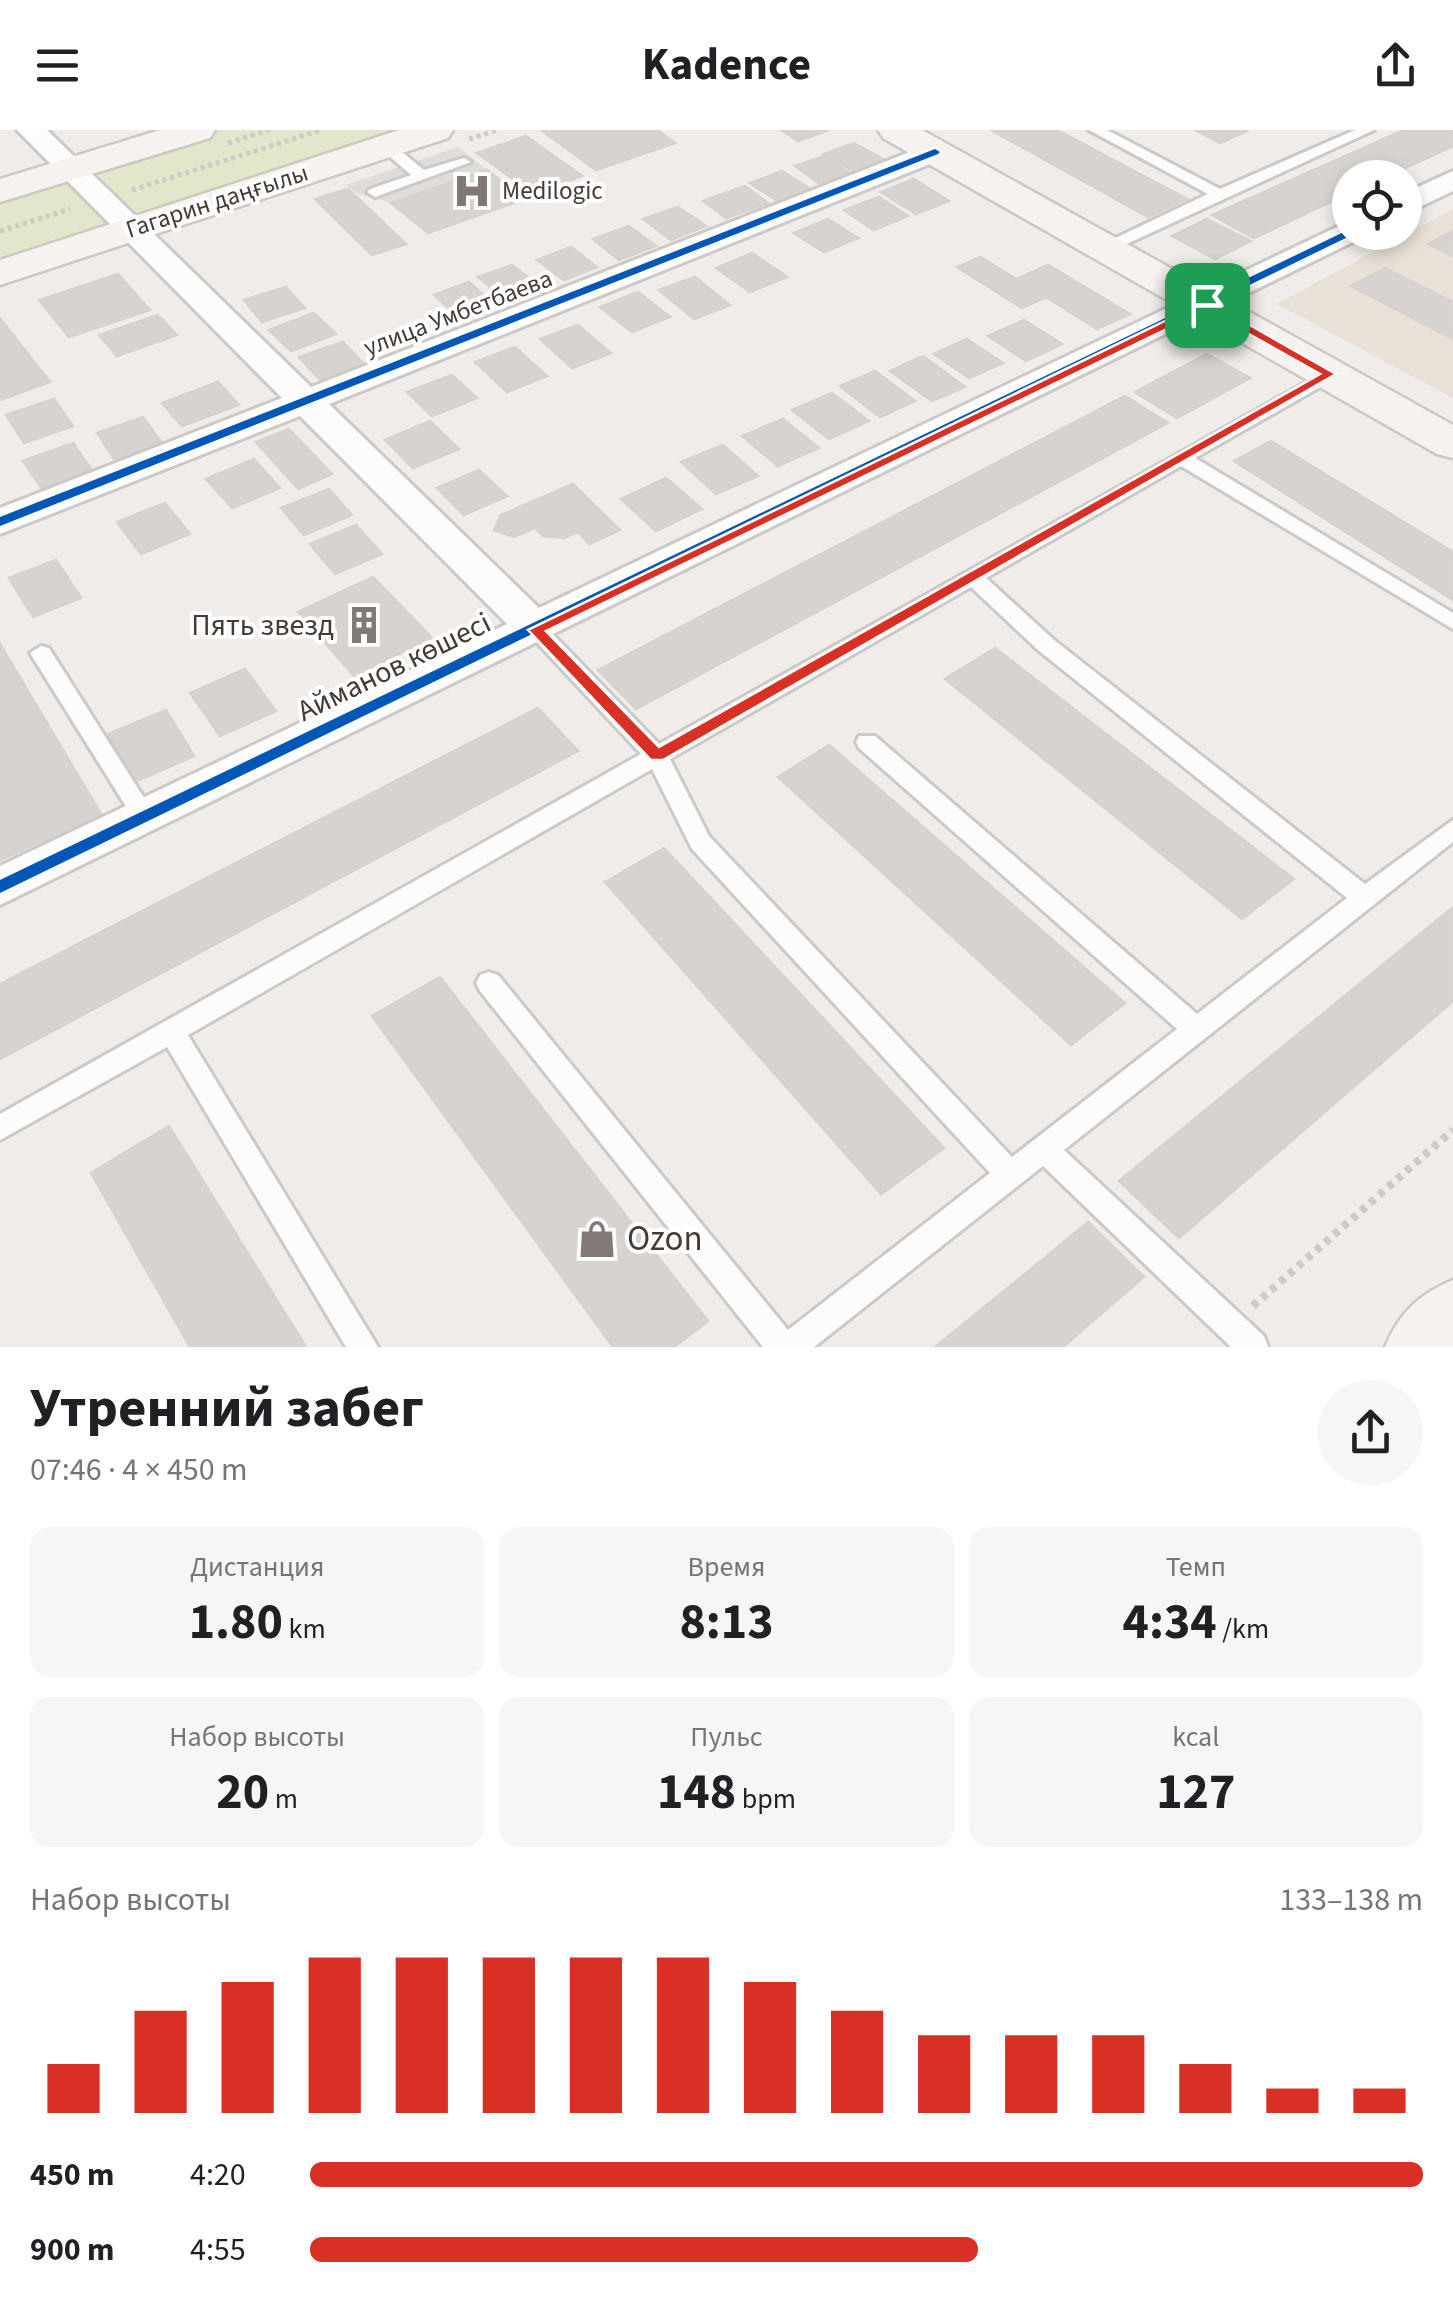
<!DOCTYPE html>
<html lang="ru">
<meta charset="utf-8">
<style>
:root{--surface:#fff;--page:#f6f6f6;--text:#202124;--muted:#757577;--accent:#d93025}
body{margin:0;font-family:"Source Sans 3",sans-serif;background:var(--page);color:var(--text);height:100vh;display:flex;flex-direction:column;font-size:38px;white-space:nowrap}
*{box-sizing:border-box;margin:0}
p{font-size:32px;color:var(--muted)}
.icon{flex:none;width:55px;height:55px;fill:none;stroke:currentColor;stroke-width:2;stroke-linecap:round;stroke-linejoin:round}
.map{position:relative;height:1217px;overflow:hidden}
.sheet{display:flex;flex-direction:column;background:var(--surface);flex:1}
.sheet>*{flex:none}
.buttons{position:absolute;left:1332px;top:30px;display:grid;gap:20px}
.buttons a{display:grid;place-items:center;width:90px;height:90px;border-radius:50%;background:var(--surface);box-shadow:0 5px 15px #0003;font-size:50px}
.pin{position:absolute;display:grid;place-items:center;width:85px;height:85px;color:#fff;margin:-42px;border-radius:20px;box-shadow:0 5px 15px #0006}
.round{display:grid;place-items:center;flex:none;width:105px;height:105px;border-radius:52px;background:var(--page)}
.overview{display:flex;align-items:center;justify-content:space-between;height:170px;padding:0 30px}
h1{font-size:55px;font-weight:700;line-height:75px}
.stats{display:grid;grid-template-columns:repeat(3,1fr);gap:15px;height:170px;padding:10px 30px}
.stats div{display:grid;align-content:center;border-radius:20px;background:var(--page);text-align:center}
.stats b{font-size:50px;font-weight:700}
.stats small{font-size:28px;font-weight:400}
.stats p{font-size:28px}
.chart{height:280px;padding:20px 30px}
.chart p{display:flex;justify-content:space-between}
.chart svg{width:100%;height:180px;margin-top:10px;stroke:var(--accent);stroke-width:6}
ul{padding:0 30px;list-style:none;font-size:32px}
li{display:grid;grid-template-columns:160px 120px 1fr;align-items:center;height:75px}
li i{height:25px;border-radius:12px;background:var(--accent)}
header{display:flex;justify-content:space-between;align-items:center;height:130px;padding:0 30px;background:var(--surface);font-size:45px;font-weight:700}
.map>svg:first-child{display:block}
.education{fill:#e9e1d8}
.green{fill:#e2e7ca}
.parking{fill:#e0dcda}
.building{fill:#d7d3d0;stroke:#d7d2cf;stroke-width:2.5}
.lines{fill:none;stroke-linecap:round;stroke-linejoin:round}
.lane-casing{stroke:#cdc9c6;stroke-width:6}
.street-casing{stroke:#cdc9c6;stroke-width:6}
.secondary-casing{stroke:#cfc8c2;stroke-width:5}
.path-far1{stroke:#cdcac7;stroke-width:5;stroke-dasharray:4 4;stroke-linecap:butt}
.path{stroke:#cdcac7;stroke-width:8;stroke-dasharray:6 6;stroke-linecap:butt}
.lane{fill:#fdfcfc;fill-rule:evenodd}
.street{fill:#fdfcfc;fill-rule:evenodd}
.secondary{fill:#f5f2ef;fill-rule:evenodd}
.cycleway-casing{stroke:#fff;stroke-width:6}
.cycleway{fill:#0057b8;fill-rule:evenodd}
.route{fill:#d93025;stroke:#fff;stroke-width:2.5;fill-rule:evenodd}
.labels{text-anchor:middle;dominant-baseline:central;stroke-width:8;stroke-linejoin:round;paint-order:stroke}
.far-poi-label{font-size:25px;fill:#443b36;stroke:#fff;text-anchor:start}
.far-street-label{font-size:25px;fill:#443b36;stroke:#fff}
.poi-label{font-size:30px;fill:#443b36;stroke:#fff;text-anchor:end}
.street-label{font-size:30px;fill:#443b36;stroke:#fff}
.near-poi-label{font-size:35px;fill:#443b36;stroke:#fff;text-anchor:start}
</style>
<header><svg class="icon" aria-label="menu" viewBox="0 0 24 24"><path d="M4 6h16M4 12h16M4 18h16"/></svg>Kadence<svg class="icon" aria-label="share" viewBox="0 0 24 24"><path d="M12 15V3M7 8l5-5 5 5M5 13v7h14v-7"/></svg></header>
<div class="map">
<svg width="1453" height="1217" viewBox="0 0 1453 1217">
<rect width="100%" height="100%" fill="#efece9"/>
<path class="education" d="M1453,79V268L1277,174Z"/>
<path class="green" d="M218,0H393L136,85L93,38Z
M64,48L93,73L109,95L0,131V67Z"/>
<path class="parking" d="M458,17L487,40L391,73L356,63L346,55Z"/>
<path class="building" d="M541,0H657L675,13L596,40Z
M781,0H829L798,11Z
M991,0H1057L1187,69L1148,87Z
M1195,0H1245L1247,1L1220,13Z
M1404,0H1453V16L1384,48H1350V63L1254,108L1212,85Z
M526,6L582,46L533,64L477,23Z
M854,13L883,29L853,41L824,24Z
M825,26L849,43L819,53L795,36Z
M487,40L525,69L428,103L391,73Z
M782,41L812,60L779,72L750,53Z
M914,49L930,59L949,71L916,84L881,62Z
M745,56L768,73L726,88L703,71Z
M348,59L406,114L372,125L315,69Z
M879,67L908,86L874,100L844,80Z
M678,77L706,96L671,110L643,89Z
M828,89L858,108L824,122L794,103Z
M1207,89L1251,111L1215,129L1172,106Z
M629,96L656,116L619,130L593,109Z
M1453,101V126L1428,114Z
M571,117L597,137L564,150L537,130Z
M752,123L787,147L750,162L716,138Z
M981,127L1016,149L1048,135L1130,184L1097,199L1046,167L1022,178L957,137Z
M512,135L543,159L509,172L478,147Z
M1385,138L1453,172V209L1351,156Z
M118,144L150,180L69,207L39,170Z
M695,147L730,175L694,189L659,160Z
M469,152L494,174L459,187L434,165Z
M286,157L305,178L262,192L244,170Z
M638,162L670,187L632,202L600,177Z
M314,183L336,204L291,221L269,200Z
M158,185L177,205L117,226L99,205Z
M0,188L50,252L0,270Z
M1024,190L1062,214L1026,231L988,206Z
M578,195L611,223L572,238L540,209Z
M967,209L1003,233L969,248L934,224Z
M343,212L366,236L322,252L299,227Z
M515,217L547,246L507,262L475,232Z
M1207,224L1250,248L1177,288L1135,262Z
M923,226L965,257L932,271L890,241Z
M875,241L915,271L880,287L840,256Z
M452,245L477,268L432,286L407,262Z
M218,252L239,275L182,296L162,273Z
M832,263L869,291L829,309L792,280Z
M1125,266L1168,293L636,579L598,540Z
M54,269L73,296L24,313L6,285Z
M143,287L162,313L115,330L97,303Z
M783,289L819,318L778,336L742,306Z
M430,291L459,319L413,338L385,310Z
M289,299L332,344L298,359L256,312Z
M1271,311L1453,422V470L1234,331Z
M73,313L92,340L42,359L23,331Z
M723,315L758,346L716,364L681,332Z
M254,329L280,358L232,378L206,349Z
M479,340L507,366L464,385L437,358Z
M666,348L702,379L656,401L621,369Z
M573,354L620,400L589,414L578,402L564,408L543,406L535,398L514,407L494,400L501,385Z
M329,359L352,385L304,405L281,378Z
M165,373L190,404L141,424L117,392Z
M356,395L382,424L335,444L310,414Z
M56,430L81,468L33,487L9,448Z
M373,447L432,508L354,546L298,482Z
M0,514L101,684L1,730L0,728Z
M995,518L1294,749L1242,789L945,549Z
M245,539L276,581L220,606L190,563Z
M538,578L578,621L0,929V854Z
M166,580L194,626L135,652L108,604Z
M829,615L1125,873L1071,915L778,647Z
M664,718L944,1018L881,1064L605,752Z
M1453,777V871L1179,1108L1119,1051Z
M440,847L708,1191L674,1217H613L372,886Z
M169,996L306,1217H190L91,1043Z
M1088,1092L1144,1147L1102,1183L1047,1126Z
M1047,1126L1102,1183L1063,1217H935Z"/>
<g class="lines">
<g class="lane-casing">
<path id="lane" d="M1089,0H1107L1220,59L1355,0H1374L1107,123L1101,121V115L1208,64Z
M381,13H391L424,40L464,28L471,32L375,67L367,62L370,59L411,45L381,19Z
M1330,239L1336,240V248L1195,328L1453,483V499L1181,336L986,448L1054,510L1365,754L1453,690V712L1064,1020L1264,1206L1268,1217H1231L1043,1036L814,1217H763L480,861L476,853L480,845L489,842L498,845L788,1200L990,1043L692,719L652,639L188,905L378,1217H346L167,917L0,1010V984L641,624L529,504L525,499L529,494H543L659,614ZM971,457L1038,520L1347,768L1197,884L875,606H859L856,612L859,618L1177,899L1012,1027L709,706L670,629Z
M41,516L49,518L153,682L157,688L153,694H137L30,523Z"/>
</g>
<g class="street-casing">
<path id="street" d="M17,0H47L311,257L925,16H945L949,22L945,28L329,274L539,478L1339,96L1350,93V102H1365L1361,108L0,775V736L507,494L300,286L0,404V378L282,268Z
M1453,41V61L1405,84V63Z"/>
</g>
<g class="secondary-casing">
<path id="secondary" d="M160,0H215L210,8L0,72V49Z
M399,0H453L448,8L0,155V130Z
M878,0H922L1453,295V328L1437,324L883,8Z
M1453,1150V1217H1385C1399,1183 1419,1164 1453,1150Z"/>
</g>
<path class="path-far1" d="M469,9L498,0
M228,13L269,0
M132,60L321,0
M0,101L70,79"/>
<path class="path" d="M1253,1176L1453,1000"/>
<use href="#lane" class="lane"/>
<use href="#street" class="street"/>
<use href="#secondary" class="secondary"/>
<g class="cycleway-casing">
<path id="cycleway" d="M935,19L940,22L938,24L0,396V387Z
M1350,99V102H1355L1354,104L0,763V750Z"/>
</g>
<use href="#cycleway" class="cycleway"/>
</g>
<path class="route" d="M1202,173H1211L1336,244L663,630H651L528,500ZM1206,180L1320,244L659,617L546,501Z"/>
<defs>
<g id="hospital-bare" transform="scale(3)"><path d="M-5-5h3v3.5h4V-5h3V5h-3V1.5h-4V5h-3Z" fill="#807975" stroke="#fff" stroke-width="2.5" paint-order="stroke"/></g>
<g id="building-bare" transform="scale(3)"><path d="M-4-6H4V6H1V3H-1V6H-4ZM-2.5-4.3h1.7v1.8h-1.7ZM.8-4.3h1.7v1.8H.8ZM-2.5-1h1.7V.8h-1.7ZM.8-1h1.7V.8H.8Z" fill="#807975" stroke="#fff" stroke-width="2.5" paint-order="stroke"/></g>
<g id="shop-bare" transform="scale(3)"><path d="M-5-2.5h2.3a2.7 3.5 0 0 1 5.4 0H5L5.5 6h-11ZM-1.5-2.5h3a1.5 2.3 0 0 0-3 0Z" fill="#807975" stroke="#fff" stroke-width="2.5" paint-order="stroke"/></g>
</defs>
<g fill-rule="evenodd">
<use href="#hospital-bare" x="472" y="61"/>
<use href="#building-bare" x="364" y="495"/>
<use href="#shop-bare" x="597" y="1109"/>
</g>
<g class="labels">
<g class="far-poi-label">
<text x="502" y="61">Medilogic</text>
</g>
<g class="far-street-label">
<text transform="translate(217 71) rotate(-18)">Гагарин даңғылы</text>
<text transform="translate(458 183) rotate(-21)">улица Умбетбаева</text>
</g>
<g class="poi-label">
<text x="334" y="495">Пять звезд</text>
</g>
<g class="street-label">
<text transform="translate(394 537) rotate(-26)">Айманов көшесі</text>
</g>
<g class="near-poi-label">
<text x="627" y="1109">Ozon</text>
</g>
</g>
</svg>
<div class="buttons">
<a><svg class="icon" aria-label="locate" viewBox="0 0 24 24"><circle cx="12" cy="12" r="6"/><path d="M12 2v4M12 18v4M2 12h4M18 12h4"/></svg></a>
</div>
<div class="pin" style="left:1207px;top:175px;background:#1e9e55"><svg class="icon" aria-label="arrive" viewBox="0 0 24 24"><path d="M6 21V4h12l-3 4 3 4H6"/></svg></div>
</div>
<section class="sheet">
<div class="overview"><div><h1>Утренний забег</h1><p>07:46 · 4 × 450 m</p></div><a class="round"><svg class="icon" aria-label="share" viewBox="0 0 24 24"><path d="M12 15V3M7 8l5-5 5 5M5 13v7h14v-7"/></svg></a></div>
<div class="stats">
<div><p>Дистанция</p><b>1.80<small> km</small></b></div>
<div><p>Время</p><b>8:13</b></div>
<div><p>Темп</p><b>4:34<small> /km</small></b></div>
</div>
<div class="stats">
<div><p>Набор высоты</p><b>20<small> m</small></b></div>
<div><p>Пульс</p><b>148<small> bpm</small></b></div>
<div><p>kcal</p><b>127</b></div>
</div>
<div class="chart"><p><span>Набор высоты</span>133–138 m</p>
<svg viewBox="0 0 160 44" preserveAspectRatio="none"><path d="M5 44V32M15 44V19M25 44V12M35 44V6M45 44V6M55 44V6M65 44V6M75 44V6M85 44V12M95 44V19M105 44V25M115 44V25M125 44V25M135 44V32M145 44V38M155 44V38"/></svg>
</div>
<ul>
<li><b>450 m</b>4:20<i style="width:100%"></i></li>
<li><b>900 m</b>4:55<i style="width:60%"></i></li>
</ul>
</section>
